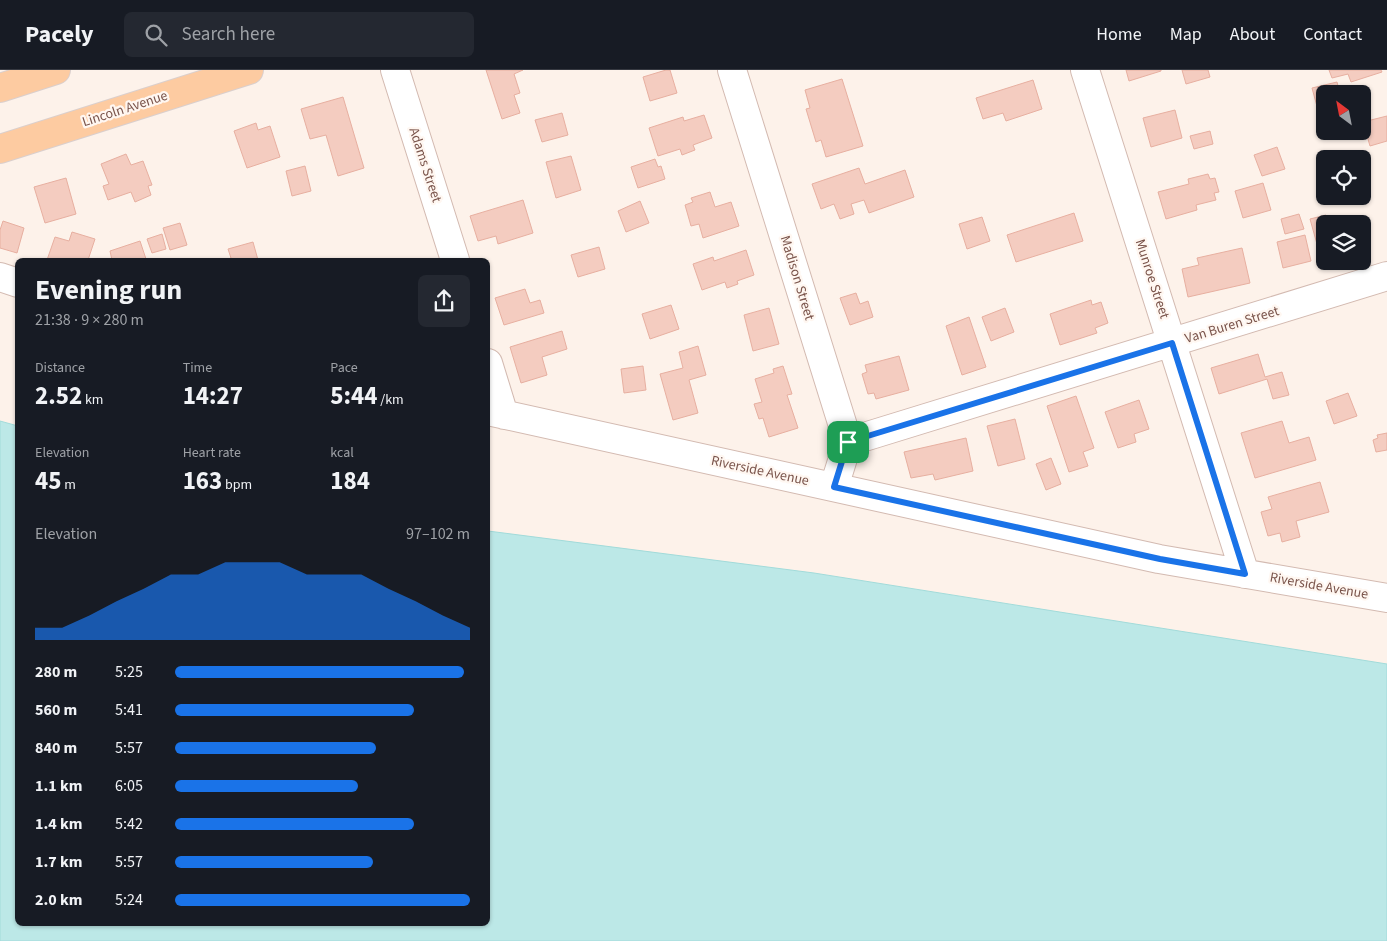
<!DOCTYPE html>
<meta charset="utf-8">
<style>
:root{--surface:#171b24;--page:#242831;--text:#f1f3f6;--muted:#9ea1a6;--line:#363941;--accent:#1a73e8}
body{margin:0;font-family:"Source Sans 3",sans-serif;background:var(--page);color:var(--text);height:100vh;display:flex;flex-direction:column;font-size:19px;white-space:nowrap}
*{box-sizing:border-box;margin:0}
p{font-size:16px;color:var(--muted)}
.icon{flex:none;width:28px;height:28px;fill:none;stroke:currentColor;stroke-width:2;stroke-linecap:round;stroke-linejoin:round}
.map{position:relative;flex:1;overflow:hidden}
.panel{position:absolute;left:15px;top:188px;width:475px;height:668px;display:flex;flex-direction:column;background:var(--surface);border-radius:8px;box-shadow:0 1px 4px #0004}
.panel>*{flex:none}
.needle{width:32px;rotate:328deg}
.controls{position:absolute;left:1316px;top:15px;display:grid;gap:10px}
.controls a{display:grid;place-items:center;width:55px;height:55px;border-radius:8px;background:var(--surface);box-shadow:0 1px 4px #0004;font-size:25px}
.pin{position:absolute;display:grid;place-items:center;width:42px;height:42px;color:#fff;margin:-21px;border-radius:10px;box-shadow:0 2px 8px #0006}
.round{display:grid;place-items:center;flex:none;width:52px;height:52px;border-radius:8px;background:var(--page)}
.head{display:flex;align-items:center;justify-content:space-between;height:85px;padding:0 20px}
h1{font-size:28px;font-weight:700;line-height:38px}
.stats{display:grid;grid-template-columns:repeat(3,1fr);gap:8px;height:85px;padding:5px 20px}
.stats div{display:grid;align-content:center}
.stats b{font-size:25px;font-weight:700}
.stats small{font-size:14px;font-weight:400}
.stats p{font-size:14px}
.chart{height:140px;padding:10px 20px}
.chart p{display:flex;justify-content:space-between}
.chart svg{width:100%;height:90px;margin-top:5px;fill:var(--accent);opacity:.7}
ul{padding:0 20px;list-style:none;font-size:16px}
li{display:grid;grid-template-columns:80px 60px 1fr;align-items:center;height:38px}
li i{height:12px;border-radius:6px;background:var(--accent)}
header{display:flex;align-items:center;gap:30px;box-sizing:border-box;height:70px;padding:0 25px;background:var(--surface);border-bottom:1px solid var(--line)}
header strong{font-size:24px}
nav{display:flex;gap:28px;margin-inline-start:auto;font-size:18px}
.search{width:350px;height:45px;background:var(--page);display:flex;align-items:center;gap:12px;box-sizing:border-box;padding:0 18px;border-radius:8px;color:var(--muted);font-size:19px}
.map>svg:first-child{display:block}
.water{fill:#bce8e7;stroke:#a2dbda}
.building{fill:#f4ccc0;stroke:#e7afa0}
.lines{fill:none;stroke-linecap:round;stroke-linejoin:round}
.minor-casing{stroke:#d3bab1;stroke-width:30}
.primary-casing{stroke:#dacfcd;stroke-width:30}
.minor{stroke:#fff;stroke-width:28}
.primary{stroke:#fdcba1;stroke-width:28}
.route-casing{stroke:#fff;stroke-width:10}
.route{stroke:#1a73e8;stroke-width:6}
.labels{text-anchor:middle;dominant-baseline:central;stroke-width:4.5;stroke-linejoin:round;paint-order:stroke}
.street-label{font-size:14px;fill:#7a544b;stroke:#fff7f1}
</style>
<header>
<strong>Pacely</strong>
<div class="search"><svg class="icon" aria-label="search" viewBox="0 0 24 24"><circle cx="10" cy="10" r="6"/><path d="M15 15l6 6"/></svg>Search here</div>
<nav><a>Home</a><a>Map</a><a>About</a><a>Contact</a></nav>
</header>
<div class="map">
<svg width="1387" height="871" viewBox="0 0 1387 871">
<rect width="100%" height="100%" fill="#fdf2ea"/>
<path class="water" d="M0,351L18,356V852H488V461L814,503L1387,594V871H0Z"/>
<path class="building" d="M486,0H523L514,4L520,23L514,25L520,43L502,49Z
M666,0H670L677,23L650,31L643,7Z
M1126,0H1161V1L1129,11Z
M1182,0H1208L1210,7L1186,14Z
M1329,0H1381L1382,2L1351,12L1348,4L1332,8Z
M842,9L863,76L826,87L821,70L816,72L806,39L810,38L805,20Z
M1033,10L1042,39L1006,51L1003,43L983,49L976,28Z
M1337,12L1340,24H1325V38L1318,40L1312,18Z
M343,27L364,98L338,106L326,65L310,69L301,39Z
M1175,40L1182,68L1151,77L1143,48Z
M562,43L568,65L542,72L535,50Z
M704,45L712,68L693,75L695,80L682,85L680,79L658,86L649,58L683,47L684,51Z
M1387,46V71L1370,76L1363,52Z
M256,53L258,60L270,56L280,87L247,98L234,61Z
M1210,61L1213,74L1194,79L1190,66Z
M1277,77L1285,99L1262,106L1254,85Z
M126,84L131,95L143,91L152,115L148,116L151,125L135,132L131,122L108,130L103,116L109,114L101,94Z
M571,86L581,120L556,128L546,92Z
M655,89L658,97L661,96L665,109L638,118L631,97Z
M305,96L311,121L292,126L286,101Z
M859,98L865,114L905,100L914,127L869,143L864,130L851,134L854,144L840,149L834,134L821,139L812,114Z
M1208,104L1210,109L1215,108L1219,122L1214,123L1216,130L1196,135L1197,140L1166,149L1158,122L1189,114L1188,109Z
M66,108L76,144L45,153L34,117Z
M1263,113L1271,140L1243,148L1235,121Z
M710,122L715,137L731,132L739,156L703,168L699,154L691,156L685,135L693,132L691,128Z
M523,130L533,163L498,174L496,166L478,171L470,146Z
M640,131L649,153L626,162L618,141Z
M1074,143L1083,171L1016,192L1007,165Z
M1299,144L1304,159L1285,164L1281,149Z
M1326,145L1328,154H1325V191L1322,192L1310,149Z
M982,147L990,171L967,179L959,154Z
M3,151L24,158L17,183L0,178V160Z
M180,153L187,175L170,180L163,158Z
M72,162L95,169L88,190H47L55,167L69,171Z
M162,164L166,179L152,183L147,169Z
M1305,165L1311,191L1283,198L1277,172Z
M140,171L146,189L112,190L110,181Z
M253,172L258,190H225L231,188L228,179Z
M599,177L605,199L578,207L571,185Z
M1242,178L1250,213L1188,227L1182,199L1199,195L1197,188Z
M746,180L754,205L737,211L738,214L727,218L725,212L702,220L693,194L713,187L714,191Z
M525,219L530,233L540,230L544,243L504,255L495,228Z
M856,223L860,234L868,231L873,247L850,255L840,228Z
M1091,230L1092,235L1101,232L1108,253L1095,258L1097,263L1060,275L1050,244Z
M671,235L679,259L650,269L642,244Z
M769,238L779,274L753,281L744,245Z
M1005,238L1014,262L991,271L982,247Z
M969,247L986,297L962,305L946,256Z
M562,261L567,279L542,287L547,305L521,313L510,277Z
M698,276L706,305L689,310L698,343L673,350L660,304L683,298L679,282Z
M1258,284L1265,307L1282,302L1289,325L1273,329L1267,309L1219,324L1211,298Z
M899,286L909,320L876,329L874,323L868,324L862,304L867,302L865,295Z
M643,296L646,320L624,323L621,299Z
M783,296L792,324L787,325L798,358L769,367L763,348L759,349L754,334L762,332L755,309L774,303L773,299Z
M1348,323L1357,346L1334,354L1326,331Z
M1076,326L1094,378L1083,382L1088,396L1069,402L1047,336Z
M1139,330L1149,359L1134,364L1136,372L1118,378L1105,342Z
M1015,349L1025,389L998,396L987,356Z
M1282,351L1289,373L1309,367L1316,390L1255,408L1241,363Z
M1387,363V380L1376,382L1373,370L1378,368L1377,365Z
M966,368L973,401L935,410L933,404L911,408L904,382Z
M1051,388L1061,414L1046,420L1036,394Z
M1320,412L1329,442L1296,451L1300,467L1282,472L1280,463L1268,466L1261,442L1272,439L1268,427Z"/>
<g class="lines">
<g class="minor-casing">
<path id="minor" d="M395,0L455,190
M732,0L848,372L834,417
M1085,0L1245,504
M0,207L18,213
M488,293L504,345
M488,341L1159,489L1387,528
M848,372L1387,206"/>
</g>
<g class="primary-casing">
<path id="primary" d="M0,18L56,0
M0,79L249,0"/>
</g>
<use href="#minor" class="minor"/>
<use href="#primary" class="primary"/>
</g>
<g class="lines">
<g class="route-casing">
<path id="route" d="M1172,273L1245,504L1160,489L834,417L848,372Z"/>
</g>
<use href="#route" class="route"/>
</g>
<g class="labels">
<g class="street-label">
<text transform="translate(125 39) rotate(-18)">Lincoln Avenue</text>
<text transform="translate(425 95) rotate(72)">Adams Street</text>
<text transform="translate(797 208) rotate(73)">Madison Street</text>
<text transform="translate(1152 209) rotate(72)">Munroe Street</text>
<text transform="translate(1232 255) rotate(-17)">Van Buren Street</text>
<text transform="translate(760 401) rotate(12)">Riverside Avenue</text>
<text transform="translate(1319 516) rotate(10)">Riverside Avenue</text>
</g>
</g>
</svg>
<div class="controls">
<a><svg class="needle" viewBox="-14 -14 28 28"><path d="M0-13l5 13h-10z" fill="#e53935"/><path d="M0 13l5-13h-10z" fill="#9ea1a6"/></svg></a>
<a><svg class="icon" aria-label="locate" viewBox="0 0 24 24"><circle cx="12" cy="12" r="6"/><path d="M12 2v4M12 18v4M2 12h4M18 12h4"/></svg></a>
<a><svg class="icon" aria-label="layers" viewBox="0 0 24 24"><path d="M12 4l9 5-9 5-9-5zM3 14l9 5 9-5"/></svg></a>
</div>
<div class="pin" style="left:848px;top:372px;background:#1e9e55"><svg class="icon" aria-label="arrive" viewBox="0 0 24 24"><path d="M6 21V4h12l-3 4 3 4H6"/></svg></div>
<section class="panel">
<div class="head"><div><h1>Evening run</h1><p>21:38 · 9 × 280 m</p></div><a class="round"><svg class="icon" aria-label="share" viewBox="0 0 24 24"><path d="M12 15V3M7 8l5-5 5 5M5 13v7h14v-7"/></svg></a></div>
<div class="stats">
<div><p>Distance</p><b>2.52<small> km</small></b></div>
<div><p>Time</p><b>14:27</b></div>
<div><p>Pace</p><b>5:44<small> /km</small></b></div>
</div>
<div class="stats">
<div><p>Elevation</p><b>45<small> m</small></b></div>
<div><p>Heart rate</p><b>163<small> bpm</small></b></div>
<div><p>kcal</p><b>184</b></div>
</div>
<div class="chart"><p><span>Elevation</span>97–102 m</p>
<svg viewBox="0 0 160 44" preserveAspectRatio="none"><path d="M0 44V38L10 38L20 32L30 25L40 19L50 12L60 12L70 6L80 6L90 6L100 12L110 12L120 12L130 19L140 25L150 32L160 38V44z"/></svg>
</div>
<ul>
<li><b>280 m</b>5:25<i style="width:98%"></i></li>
<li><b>560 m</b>5:41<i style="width:81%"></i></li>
<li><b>840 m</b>5:57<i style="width:68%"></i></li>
<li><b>1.1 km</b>6:05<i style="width:62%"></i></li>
<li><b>1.4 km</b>5:42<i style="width:81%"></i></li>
<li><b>1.7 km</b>5:57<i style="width:67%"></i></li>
<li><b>2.0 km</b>5:24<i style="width:100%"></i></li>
</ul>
</section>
</div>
